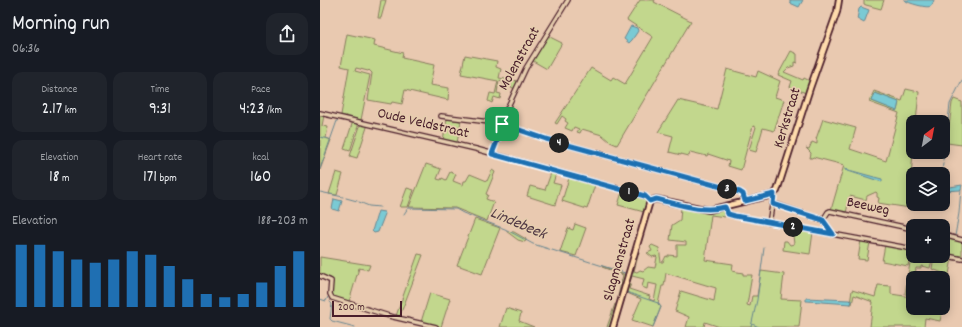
<!DOCTYPE html>
<meta charset="utf-8">
<style>
:root{--surface:#171b24;--page:#20242c;--text:#f1f3f6;--muted:#9ea1a6;--accent:#1f6fb2}
body{margin:0;font-family:Dekko,sans-serif;background:var(--page);color:var(--text);height:100vh;display:flex;flex-direction:column;font-size:15px;white-space:nowrap}
*{box-sizing:border-box;margin:0}
p{font-size:13px;color:var(--muted)}
.icon{flex:none;width:22px;height:22px;fill:none;stroke:currentColor;stroke-width:2;stroke-linecap:round;stroke-linejoin:round}
.map{position:relative;flex:1;overflow:hidden}
.details{display:flex;flex-direction:column;background:var(--surface);width:320px}
.details>*{flex:none}
.needle{width:26px;rotate:32deg}
.buttons{position:absolute;left:586px;top:115px;display:grid;gap:8px}
.buttons a{display:grid;place-items:center;width:44px;height:44px;border-radius:8px;background:var(--surface);box-shadow:0 2px 10px #0003;font-size:20px}
.scale{position:absolute;left:12px;bottom:10px;width:70px;box-sizing:border-box;padding-left:4px;border:2px solid #4a1f2b;border-top:0;font-size:11px;line-height:14px;white-space:nowrap;color:#4a1f2b;-webkit-text-stroke:3px #e6cdae;paint-order:stroke}
.pin{position:absolute;display:grid;place-items:center;width:34px;height:34px;color:#fff;margin:-17px;border-radius:8px;box-shadow:0 2px 6px #0006}
.km{position:absolute;width:20px;height:20px;margin:-10px;border-radius:50%;background:#222;color:#fff;font-size:11px;line-height:20px;text-align:center}
.round{display:grid;place-items:center;flex:none;width:42px;height:42px;border-radius:12px;background:var(--page)}
.summary{display:flex;align-items:center;justify-content:space-between;height:68px;padding:0 12px}
h1{font-size:22px;font-weight:600;line-height:30px}
.metrics{display:grid;grid-template-columns:repeat(3,1fr);gap:6px;height:68px;padding:4px 12px}
.metrics div{display:grid;align-content:center;border-radius:10px;background:var(--page);text-align:center}
.metrics b{font-size:17px;font-weight:600}
.metrics small{font-size:11px;font-weight:400}
.metrics p{font-size:11px}
.chart{height:112px;padding:8px 12px}
.chart p{display:flex;justify-content:space-between}
.chart svg{width:100%;height:72px;margin-top:4px;stroke:var(--accent);stroke-width:6}
main{display:flex;flex:1;min-height:0}
.map>svg:first-child{display:block}
.green{fill:#c2d78d;stroke:#867b5c;fill-rule:evenodd}
.water{fill:#7acad4;stroke:#678690}
.lines{fill:none;stroke-linecap:round;stroke-linejoin:round}
.stream{stroke:#678690;stroke-width:1}
.minor-casing{stroke:#4a1f2b;stroke-width:6}
.major-casing{stroke:#4a1f2b;stroke-width:8}
.minor{stroke:#e6cdae;stroke-width:3.5}
.major{stroke:#fedbac;stroke-width:4.5}
.route-casing{stroke:#fff;stroke-width:8}
.route{stroke:#1f6fb2;stroke-width:5}
.labels{text-anchor:middle;dominant-baseline:central;stroke-width:3.5;stroke-linejoin:round;paint-order:stroke}
.street-label{font-size:15px;fill:#4a1f2b;stroke:#e6cdae}
.water-label{font-size:16px;font-style:italic;fill:#513944;stroke:#e6cdae}
</style>
<main>
<section class="details">
<div class="summary"><div><h1>Morning run</h1><p>06:36</p></div><a class="round"><svg class="icon" aria-label="share" viewBox="0 0 24 24"><path d="M12 15V3M7 8l5-5 5 5M5 13v7h14v-7"/></svg></a></div>
<div class="metrics">
<div><p>Distance</p><b>2.17<small> km</small></b></div>
<div><p>Time</p><b>9:31</b></div>
<div><p>Pace</p><b>4:23<small> /km</small></b></div>
</div>
<div class="metrics">
<div><p>Elevation</p><b>18<small> m</small></b></div>
<div><p>Heart rate</p><b>171<small> bpm</small></b></div>
<div><p>kcal</p><b>160</b></div>
</div>
<div class="chart"><p><span>Elevation</span>188–203 m</p>
<svg viewBox="0 0 160 44" preserveAspectRatio="none"><path d="M5 44V6M15 44V6M25 44V10M35 44V15M45 44V17M55 44V15M65 44V10M75 44V12M85 44V19M95 44V27M105 44V36M115 44V38M125 44V36M135 44V29M145 44V19M155 44V10"/></svg>
</div>
</section>
<div class="map">
<svg width="642" height="327" viewBox="0 0 642 327">
<rect width="100%" height="100%" fill="#e9c9b0"/>
<filter id="ink" filterUnits="userSpaceOnUse"><feTurbulence type="fractalNoise" baseFrequency=".025" numOctaves="2"/><feDisplacementMap in="SourceGraphic" scale="8" xChannelSelector="R" yChannelSelector="G"/><feConvolveMatrix kernelMatrix="1 2 1 2 8 2 1 2 1" color-interpolation-filters="sRGB"/></filter>
<g filter="url(#ink)">
<path class="green" d="M61,0H66L61,18H58Z
M320,0H335L334,2L371,21L297,145L290,142L282,135L262,129L260,133L257,132L259,129L254,127L252,131L245,128L248,123L245,121L246,119L242,116L237,124L235,123L271,68L291,80L293,77L305,84L333,37L307,20Z
M544,0H564L561,9L546,5L544,4Z
M27,34L55,40L54,46L83,53L82,58L114,65L110,85L129,88L128,100L85,90L82,104L72,102L71,104L48,100L52,73L49,70L48,71L36,68L35,71L50,75L41,120L21,115L29,68L21,66Z
M228,36L242,43L227,69L213,61Z
M471,51L477,54V63L474,62V66L468,68L464,72L483,80L484,78L490,81L486,93L470,87L472,81L458,75Z
M145,55L177,61L176,67L181,69L179,78L198,81L195,89L191,87V85L183,84V82L179,81L177,93L181,94L180,99L174,97L172,103L168,101L170,93L175,94L178,81L141,74Z
M407,69L436,77L438,71L460,81L455,97L464,100L454,131L443,128L436,152L429,150L436,127L433,126L421,170L408,166L409,161L388,154L387,156L370,152L369,156L361,154V155L349,152L353,136L338,132L358,100L397,109Z
M586,89L599,92L596,122H593V152L591,177H593V193H590V196L593,197V204H598L597,205H591L590,208L558,203L559,198L557,197V193L556,192L547,196L546,200L530,196L526,213L511,210L524,165L493,157L492,158H490L491,153L486,148L489,149L492,142L497,144V140L496,139L503,119L536,128L530,149L566,161L579,113L549,102L554,91L582,101ZM555,93L579,102L577,110L552,101Z
M634,99L642,102V145L627,143L632,103Z
M0,114L4,115L2,126L8,127L6,138L11,140L0,170Z
M127,119L141,121L137,143L123,140Z
M33,121L39,123L30,151L24,149Z
M41,123L48,124L37,158L30,156Z
M106,164L121,169L117,179L121,180L122,178L126,180L130,172L136,174L133,181L143,185L144,181H146L150,174L167,181L172,170L175,172L166,194L168,195L166,199L174,202L167,221L135,208L89,207Z
M16,172L23,174L17,195L9,194Z
M231,173L236,174L233,183L241,185L235,205L207,196L210,186L225,190Z
M249,178L275,185L267,209L242,201Z
M87,188L94,190L88,207H80Z
M302,192L325,199L327,202L324,212L298,205Z
M361,207L388,212L404,210L405,212V217L391,215L385,260L413,264L412,271L423,273V275H432L427,305L430,306L432,296H437L441,271L464,274L461,299L482,300L479,327H400L385,322L384,327H366L369,317L355,311L361,291L394,301L396,288L346,273L344,286H342L338,304L341,307L333,327L312,320L321,299L305,292L307,284H311L309,289L330,296L329,299L334,301L337,285L328,283L327,289L322,287L324,279L312,276L310,282L308,281L316,251L319,252L314,271L317,272L320,270L323,271L328,267L335,268L337,257L336,256L332,257L327,253L332,251L330,247L332,245L339,248L341,262H343L346,256L348,257V255L357,256V245H366V242L350,240L352,225L360,220Z
M155,219L180,228L162,274L137,265Z
M255,224L266,228L256,256L240,252L248,228L253,230Z
M472,228L493,232L490,254L463,250L464,241H467L470,245L474,244Z
M186,231L194,232L206,239L205,242L198,240Z
M623,236L642,241V258L623,254Z
M541,240L550,242L547,260L538,259Z
M565,245L591,249L588,266L562,261Z
M592,250L593,256H613L610,268L601,266V268H596L595,278H593V308H623L620,321L605,318L604,327H550L553,302L534,295L532,304H530L532,290L555,297L558,285L571,286V294L591,297V295L585,294Z
M98,254L103,255L79,318L76,316Z
M614,256L632,258L623,307V273L612,269Z
M0,257L50,265L48,270L39,268L29,302L15,298L11,295L13,282L11,278L0,275Z
M282,266L306,275L299,297L298,296L303,275L282,267Z
M110,293L130,299L121,327L101,322Z
M295,304H297L291,327H287Z
M186,308L201,313L199,321L214,327H180Z"/>
<path class="water" d="M470,0H483L479,7L470,3Z
M584,0H614C614,1 612,5 611,6C608,9 588,3 584,0Z
M541,7L549,10L544,23L537,19L539,9Z
M311,26L317,28L318,31L312,40L309,43L304,39Z
M555,93L579,102L577,111L552,101Z
M525,169L558,178L562,179V182L525,170Z
M642,185L641,189L640,190L624,191V188Z
M14,199L22,201L19,211L12,209Z
M58,211L64,212L65,214L58,232L54,233L52,231Z
M486,298L529,300L532,301L531,304L487,301H486Z"/>
<g class="lines">
<path class="stream" d="M627,129L630,104L642,80
M0,137L9,139
M623,160L626,132
M0,169L18,118
M622,174L623,163
M0,192L23,197
M26,198L37,201
M39,202L49,206L60,207
M84,214L88,208L136,209L143,213L185,229L213,244L305,273V275
M635,236L639,213L641,189
M311,277L306,292L338,303L341,307L333,327
M0,299L6,301L8,297
M10,302L12,304L10,319L12,321L35,327
M432,324L439,327
M431,327L437,300L444,248"/>
<g class="minor-casing">
<path id="minor" d="M0,113L156,149L325,196L330,201
M121,116L177,123L182,121
M182,124L226,139L420,192L423,194L425,201
M172,154L182,128V121L184,115L206,68L248,0
M453,203L503,220L508,212L510,211L593,229
M405,207L408,214L415,216L593,249
M503,220L513,234
M449,223L454,194
M623,235L642,240
M623,255L642,259
M0,276L11,281L10,294L12,298L69,316L116,327"/>
</g>
<g class="major-casing">
<path id="major" d="M293,327L330,201L336,199L389,210L452,195L457,191L490,88L517,12L519,0"/>
</g>
<use href="#minor" class="minor"/>
<use href="#major" class="major"/>
</g>
</g>
<g class="lines" filter="url(#ink)">
<g class="route-casing">
<path id="route" d="M182,124L226,139L420,192L423,194L425,201L454,194L453,204L500,219L503,220L513,234L415,216L408,214L405,207C382,213 358,204 336,199L330,201L325,196L172,154L182,128Z"/>
</g>
<use href="#route" class="route"/>
</g>
<g class="labels">
<g class="street-label">
<text transform="translate(200 59) rotate(-61)">Molenstraat</text>
<text transform="translate(468 118) rotate(-73)">Kerkstraat</text>
<text transform="translate(103 124) rotate(13)">Oude Veldstraat</text>
<text transform="translate(548 207) rotate(12)">Beeweg</text>
<text transform="translate(300 260) rotate(-74)">Slagmanstraat</text>
</g>
<g class="water-label">
<text transform="translate(198 224) rotate(23)">Lindebeek</text>
</g>
</g>
</svg>
<div class="buttons">
<a><svg class="needle" viewBox="-14 -14 28 28"><path d="M0-13l5 13h-10z" fill="#e53935"/><path d="M0 13l5-13h-10z" fill="#9ea1a6"/></svg></a>
<a><svg class="icon" aria-label="layers" viewBox="0 0 24 24"><path d="M12 4l9 5-9 5-9-5zM3 14l9 5 9-5"/></svg></a>
<a>+</a>
<a>−</a>
</div>
<div class="scale">200 m</div>
<div class="pin" style="left:182px;top:124px;background:#1e9e55"><svg class="icon" aria-label="arrive" viewBox="0 0 24 24"><path d="M6 21V4h12l-3 4 3 4H6"/></svg></div>
<b class="km" style="left:309px;top:192px">1</b>
<b class="km" style="left:473px;top:227px">2</b>
<b class="km" style="left:407px;top:189px">3</b>
<b class="km" style="left:239px;top:143px">4</b>
</div>
</main>
